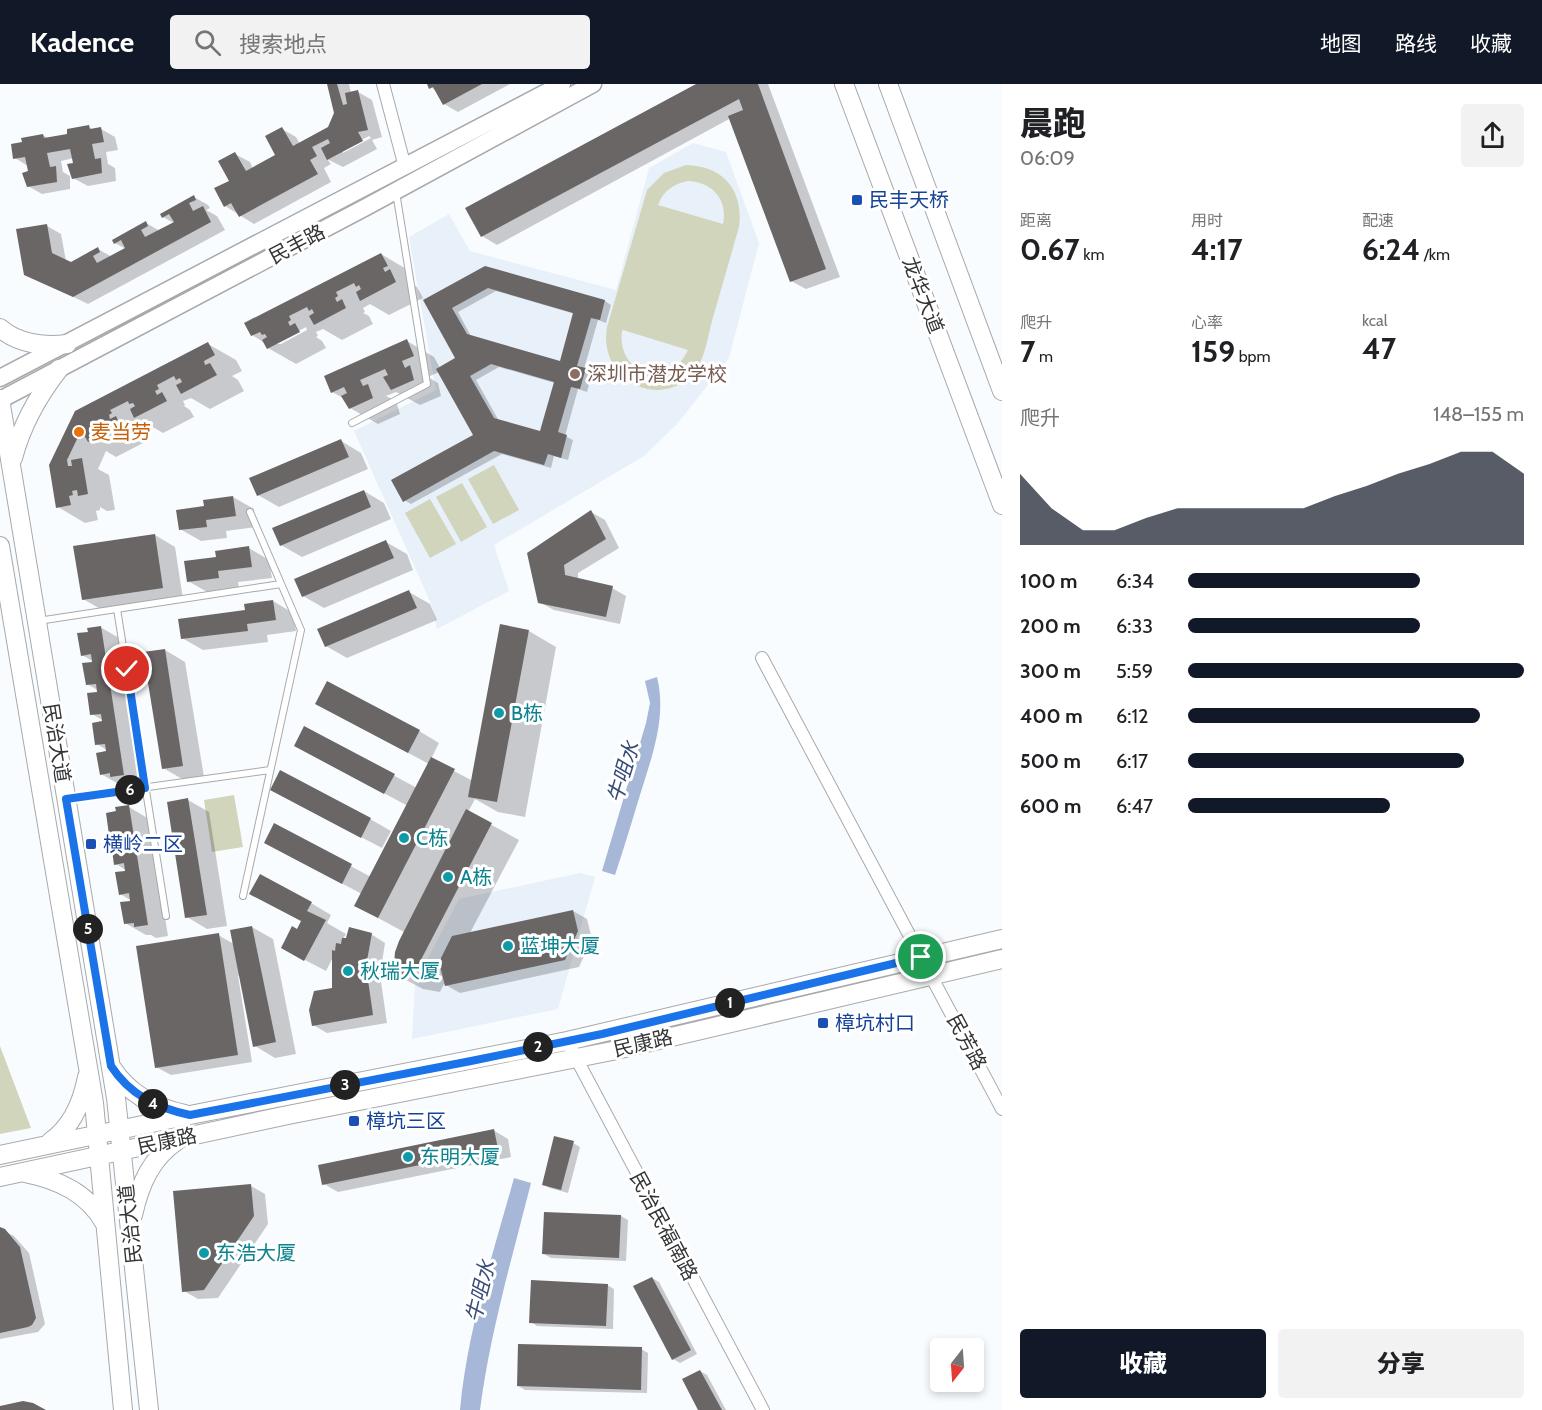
<!DOCTYPE html>
<html lang="zh">
<meta charset="utf-8">
<style>
:root{--surface:#fff;--page:#f2f2f2;--text:#202124;--muted:#757577;--accent:#111827}
body{margin:0;font-family:Cabin,"Noto Sans SC",sans-serif;background:var(--page);color:var(--text);height:100vh;display:flex;flex-direction:column;font-size:22px;white-space:nowrap}
*{box-sizing:border-box;margin:0}
p{font-size:20px;color:var(--muted)}
.icon{flex:none;width:33px;height:33px;fill:none;stroke:currentColor;stroke-width:2;stroke-linecap:round;stroke-linejoin:round}
.map{position:relative;flex:1;overflow:hidden}
.side{display:flex;flex-direction:column;background:var(--surface);width:540px}
.side>*{flex:none}
.needle{width:39px;rotate:197deg}
.tools{position:absolute;left:930px;top:1254px;display:grid;gap:12px}
.tools a{display:grid;place-items:center;width:54px;height:54px;border-radius:6px;background:var(--surface);box-shadow:0 3px 9px #0003;font-size:30px}
.pin{position:absolute;display:grid;place-items:center;width:51px;height:51px;color:#fff;margin:-26px;border:3px solid #fff;border-radius:50%;box-shadow:0 2px 6px #0007}
.km{position:absolute;width:30px;height:30px;margin:-15px;border-radius:50%;background:#222;color:#fff;font-size:16px;line-height:30px;text-align:center}
.round{display:grid;place-items:center;flex:none;width:63px;height:63px;border-radius:6px;background:var(--page)}
.head{display:flex;align-items:center;justify-content:space-between;height:102px;padding:0 18px}
h1{font-size:33px;font-weight:800;line-height:45px}
.metrics{display:grid;grid-template-columns:repeat(3,1fr);gap:9px;height:102px;padding:6px 18px}
.metrics div{display:grid;align-content:center}
.metrics b{font-size:30px;font-weight:800}
.metrics small{font-size:16px;font-weight:400}
.metrics p{font-size:16px}
.chart{height:168px;padding:12px 18px}
.chart p{display:flex;justify-content:space-between}
.chart svg{width:100%;height:108px;margin-top:6px;fill:var(--accent);opacity:.7}
.button{display:flex;gap:12px;margin-top:auto;padding:12px 18px}
.button a{flex:1;height:69px;border-radius:6px;background:var(--accent);color:#fff;font-size:24px;font-weight:800;line-height:69px;text-align:center}
.button a+a{background:var(--page);color:var(--text)}
ul{padding:0 18px;list-style:none;font-size:20px}
li{display:grid;grid-template-columns:96px 72px 1fr;align-items:center;height:45px}
li i{height:15px;border-radius:8px;background:var(--accent)}
header{display:flex;align-items:center;gap:36px;box-sizing:border-box;height:84px;padding:0 30px;background:var(--accent);color:#fff}
header strong{font-size:28px}
nav{display:flex;gap:33px;margin-inline-start:auto;font-size:21px}
.search{width:420px;height:54px;background:var(--page);display:flex;align-items:center;gap:15px;box-sizing:border-box;padding:0 21px;border-radius:6px;color:var(--muted);font-size:22px}
main{display:flex;flex:1;min-height:0}
.map>svg:first-child{display:block}
.built{fill:#e8f0f9}
.green{fill:#d1d5bc;fill-rule:evenodd}
.water{fill:#a7b7d7}
.shadow{fill:#0003;fill-rule:evenodd}
.building{fill:#6a6665;fill-rule:evenodd}
.lines{fill:none;stroke-linecap:round;stroke-linejoin:round}
.service-casing{stroke:#a7a9ac;stroke-width:8}
.minor-casing{stroke:#a7a9ac;stroke-width:14}
.secondary-casing{stroke:#a7a9ac;stroke-width:19}
.primary-casing{stroke:#a7a9ac;stroke-width:20}
.service{stroke:#fff;stroke-width:6}
.minor{stroke:#fff;stroke-width:12}
.secondary{stroke:#fff;stroke-width:16}
.primary{stroke:#fff;stroke-width:18}
.route-casing{stroke:#fff;stroke-width:12}
.route{stroke:#1a73e8;stroke-width:8}
.transit-dot{fill:#1a4fb4;stroke:#fff;stroke-width:2}
.education-dot{fill:#8d6e63;stroke:#fff;stroke-width:2}
.food-dot{fill:#e8710a;stroke:#fff;stroke-width:2}
.culture-dot{fill:#0f9aa8;stroke:#fff;stroke-width:2}
.labels{text-anchor:middle;dominant-baseline:central;stroke-width:6;stroke-linejoin:round;paint-order:stroke}
.transit-label{font-size:20px;fill:#164399;stroke:#fff;text-anchor:start}
.street-label{font-size:20px;fill:#343536;stroke:#fff}
.education-label{font-size:20px;fill:#785e54;stroke:#fff;text-anchor:start}
.food-label{font-size:20px;fill:#c56008;stroke:#fff;text-anchor:start}
.culture-label{font-size:20px;fill:#0d838f;stroke:#fff;text-anchor:start}
.water-label{font-size:21px;font-style:italic;fill:#384c79;stroke:#fff}
</style>
<header>
<strong>Kadence</strong>
<div class="search"><svg class="icon" aria-label="search" viewBox="0 0 24 24"><circle cx="10" cy="10" r="6"/><path d="M15 15l6 6"/></svg>搜索地点</div>
<nav><a>地图</a><a>路线</a><a>收藏</a></nav>
</header>
<main>
<div class="map">
<svg width="1002" height="1326" viewBox="0 0 1002 1326">
<rect width="100%" height="100%" fill="#f9fcff"/>
<path class="built" d="M693,59L726,68L759,159L729,274L678,339L644,372L494,461L509,507L437,545L432,522L354,347L436,306L409,153L449,130L470,167L616,206L649,84Z
M580,789L595,793L558,925L412,955L415,899L459,815Z"/>
<path class="green" d="M686,81C723,82 744,106 739,143C730,174 721,206 712,237C708,251 706,268 699,281C670,330 597,301 607,243L647,106L664,89ZM688,97C712,98 728,115 723,140L658,121C663,107 673,100 688,97ZM622,247L623,246L688,266C670,306 616,291 622,247Z
M494,381L519,426L493,440L468,395Z
M462,399L487,443L461,458L436,413Z
M430,415L456,460L430,474L405,429Z
M234,711L243,763L212,768L204,716Z
M0,962L31,1044L0,1050Z"/>
<path class="water" d="M657,593C667,633 652,672 640,711C632,737 624,764 615,791L602,787L646,639L650,619L645,597Z
M514,1094L531,1099C512,1174 490,1249 480,1326H460C467,1247 493,1170 514,1094Z"/>
<path class="shadow" d="M328,0H349L351,9L358,8L372,16L382,53L372,56L377,65L343,83L327,75L331,80L324,84L331,98L254,140L225,122L235,70L250,78L253,85L277,72L282,45L296,53L300,60L329,44L335,29ZM369,52L371,54L343,69V66Z
M428,0H510L458,28L444,20L437,8Z
M701,0H768L840,193L806,205L791,197L731,34L497,161L482,152L467,125Z
M88,43L94,46L101,45L115,53L118,66L106,68L108,80L115,84L116,97L88,102L73,94L74,74L61,77L63,88L70,92V105L42,110L28,102V82L15,74L43,51L49,55L69,51Z
M194,113L208,121L210,124L206,126L217,132L225,146L88,220L26,190L47,142L61,150L66,177L72,179L98,165L112,173L126,165L115,159L146,139L160,147L174,139L163,133Z
M381,170L408,186L414,198L411,199L417,203L423,214L389,231L370,220L363,224L365,228L363,229L369,232L373,240L342,256L323,245L316,248L318,252L316,253L322,257L326,264L296,280L268,264L265,259L252,251ZM306,243L307,246L281,260H274Z
M485,183L605,217L611,221L606,239L598,236L584,285L592,290L587,308L578,305L565,352L573,356L568,376L554,372L551,384L502,370L411,420L404,416L475,352L439,288L428,293L438,299L441,312L420,321L396,308L386,312L396,317L400,330L378,340L350,324L345,315L332,308L407,257L434,273L440,284L457,274L425,216ZM496,207L575,230L561,279L472,254L458,228ZM499,283L555,299L541,349L499,337L476,296Z
M208,260L236,276L242,287L232,292L238,296L244,307L210,325L191,314L183,317L185,321L184,322L190,326L194,333L163,349L144,338L137,342L139,345L137,346L143,350L147,357L116,373L106,367L98,385L109,391L115,426L107,427L100,423V426L96,427L98,436L85,439L58,423L76,329Z
M341,357L361,369L368,385L279,423L258,411Z
M364,407L384,419L391,435L302,473L281,461Z
M233,413L254,425L256,443L226,447L227,454L201,457L180,445L206,424Z
M591,428L605,436L619,464L578,489V496L612,504L626,512L620,540L554,526L539,518Z
M155,451L175,463L183,515L104,527L83,515Z
M386,458L407,470L413,486L324,524L303,512Z
M249,464L269,476L272,494L238,498L239,505L209,509L188,497L218,474Z
M409,508L430,520L437,536L347,574L326,562Z
M273,517L293,529L296,547L267,551L268,558L203,566L182,554Z
M100,543L121,555L144,703L133,704L127,701L122,702L101,690L110,668L97,660L106,638L92,630L101,608L87,600L96,579L82,571L89,549Z
M529,547L556,563L525,733L498,728L475,715L468,728L519,756L470,849L573,827L587,835L592,855L579,883L460,909L444,900L440,908L423,905L395,890L404,848L356,822L362,810L286,770L275,741L371,793L408,722L316,673L305,644L417,704L429,680L337,631L419,647L439,659L431,675L473,697Z
M165,566L185,578L204,693L184,696L163,684Z
M188,716L209,728L227,842L207,845L187,833Z
M292,717L370,735L391,747L382,764Z
M129,723L149,735L168,852L156,854L151,851H146L125,839L134,818L120,810L129,788L116,780L125,758L111,750Z
M311,819L331,831L327,839L346,850L343,855L371,850L385,859L380,891L387,939L327,949L313,941L334,905L333,873L326,887L303,875L298,847L303,838L272,821Z
M252,843L273,855L296,970L275,974L255,962L241,891L238,892L252,978L171,991L156,983L218,851L234,860L232,847Z
M493,1046L508,1055L511,1073L338,1108L324,1100Z
M573,1059L580,1063L568,1109L550,1104L543,1100Z
M251,1102L265,1110L268,1140L218,1214L198,1215L184,1207Z
M621,1132L628,1136L626,1177L551,1174L544,1170Z
M0,1145L14,1152L29,1169L45,1240L38,1248L0,1255Z
M652,1194L659,1198L697,1270L680,1279L673,1275Z
M607,1201L614,1205L613,1245L537,1242L531,1238Z
M641,1265L648,1269L647,1309L525,1306L518,1302Z
M700,1287L707,1291L726,1326H700Z"/>
<path class="building" d="M327,0H337L343,21L347,20L345,9L358,6L368,46L358,48L363,57L327,76L321,64L330,59L328,55L312,63L317,72L310,76L318,90L239,133L231,119L224,123L214,104L229,97L218,77L235,68L246,87L275,71L265,52L282,43L293,62L328,43L334,29Z
M427,0H482L443,21L433,3L429,5Z
M696,0H758L826,185L790,198L728,32L743,26L739,15L481,153L465,124Z
M89,41L90,45L101,43L104,58L92,60L95,75L101,74L102,89L72,95L67,80L73,79L70,65L47,69L50,83L56,82L57,98L27,103L22,89L28,87L25,73L13,75L11,60L22,58L21,54L43,50L44,54L67,50V45Z
M194,111L196,116L189,119L193,127L203,122L211,138L73,213L24,191L16,145L47,140L52,169L71,178L98,163L100,168L93,172L97,179L125,164L121,156L114,160L112,156L146,137L148,142L141,146L145,153L174,138L169,130L162,134L160,130Z
M381,169L388,182L383,184L385,188L390,185L396,198L360,217L356,208L361,205L359,201L356,203L354,199L336,208L338,212L335,214L337,218L342,215L346,224L314,241L309,232L314,229L312,225L309,227L307,223L289,232L291,236L288,238L290,242L295,239L300,248L267,265L262,256L267,253L265,250L262,251L260,248L251,252L244,239Z
M485,182L605,216L600,236L591,234L577,282L586,284L580,305L571,303L558,348L567,351L561,374L548,370L544,381L494,367L403,418L391,396L473,351L436,285L455,274L423,216ZM488,204L573,229L560,277L467,250L452,224ZM491,280L554,298L540,347L494,334L470,292Z
M407,255L414,272L402,277L405,284L410,281L414,296L391,306L383,293L388,291L385,285L360,296L363,302L368,300L373,314L349,325L341,312L347,309L344,303L331,309L324,292Z
M208,258L215,271L204,277L205,281L210,279L217,291L181,310L176,301L182,298L180,294L176,296L174,292L157,301L159,305L155,307L157,311L162,308L167,317L134,334L130,325L135,322L133,319L129,320L128,317L110,326L112,329L109,331L110,335L116,332L120,341L88,358L83,349L79,351L67,376L68,382H72L71,376L82,374L88,410L78,412L77,406L72,407L73,411L69,412L71,421L56,424L49,381L75,327Z
M341,355L349,373L257,412L249,394Z
M364,406L371,423L280,462L272,444Z
M233,412L236,432L206,436L207,443L179,446L176,426L204,422L203,416Z
M591,426L606,455L564,481L565,491L613,502L606,533L538,519L527,469Z
M155,450L163,504L82,516L73,462Z
M386,456L394,474L302,513L294,495Z
M249,462L252,483L218,487L219,494L187,498L184,477L216,473L215,467Z
M409,506L417,524L325,563L317,545Z
M273,516L276,536L247,540L248,547L181,555L178,535L245,526L244,520Z
M500,540L529,546L497,718L468,713Z
M101,542L124,691L110,693V689L100,691L96,669L106,667L105,660L95,661L92,639L102,637L101,630L90,631L87,609L97,608L96,600L86,601L82,579L92,578L91,570L81,572L77,549L88,548L87,544Z
M165,565L183,682L162,685L143,568Z
M327,597L420,646L408,669L315,620Z
M304,642L395,690L384,710L294,662Z
M431,673L455,685L378,834L354,822Z
M280,686L371,734L361,754L270,706Z
M188,714L207,831L185,834L167,718Z
M129,721L148,841L134,843V839L124,840L120,818L130,817L129,809L119,811L115,788L125,787L124,779L114,781L111,759L121,757L119,749L109,751L106,729L116,727L115,723Z
M466,725L492,739L412,893L393,890L395,868L399,857Z
M274,739L352,780L342,800L264,759Z
M260,790L312,818L307,827L326,836L304,877L281,864L292,842L297,845L301,837L249,810Z
M573,826L578,847L565,876L445,902L440,882L441,874L452,852Z
M252,842L276,958L253,963L230,846Z
M349,843L372,849L366,882L373,931L312,942L309,926L314,907L332,904V866L335,867L336,859L341,860L342,854H346Z
M219,849L238,971L155,984L136,862Z
M494,1045L498,1065L322,1101L318,1081Z
M554,1052L574,1057L561,1106L542,1101Z
M251,1100L254,1132L204,1206L182,1208L173,1107Z
M544,1128L621,1131L619,1174L542,1170Z
M0,1143L5,1145L20,1163L36,1234L32,1241L28,1243L0,1249Z
M652,1193L691,1266L672,1276L633,1202Z
M531,1196L608,1200L606,1242L529,1239Z
M518,1260L642,1263L641,1306L517,1302Z
M700,1286L722,1326H698L682,1295Z
M23,1317L33,1319L46,1326H0V1322Z"/>
<g class="lines">
<g class="service-casing">
<path id="service" d="M352,339L427,300L396,108
M117,525L166,832
M38,537L281,500
M69,714L270,686
M243,812L301,546L250,428"/>
</g>
<g class="minor-casing">
<path id="minor" d="M383,0L405,83
M762,574L921,873
M931,892L1002,1025
M567,957L763,1326"/>
</g>
<g class="secondary-casing">
<path id="secondary" d="M0,294L562,0
M0,316L368,122L593,0"/>
</g>
<g class="primary-casing">
<path id="primary" d="M844,0L1002,421
M888,0L1002,307
M0,244C18,260 45,263 67,260
M0,315L116,1014L149,1326
M13,374C22,340 37,313 59,285
M0,462L94,1019L123,1326
M112,984C129,1010 155,1024 185,1030
M50,1058C72,1043 82,1019 87,993
M0,1071L190,1031L567,957L1002,855
M25,1089C59,1096 88,1109 105,1140
M0,1093L288,1031L612,967L1002,875
M133,1131C140,1100 151,1074 178,1056"/>
</g>
<use href="#service" class="service"/>
<use href="#minor" class="minor"/>
<use href="#secondary" class="secondary"/>
<use href="#primary" class="primary"/>
</g>
<g class="lines">
<g class="route-casing">
<path id="route" d="M127,585L145,704L66,715L111,982C130,1011 157,1024 190,1031L471,977L602,950L921,873"/>
</g>
<use href="#route" class="route"/>
</g>
<g class="transit-dot">
<rect x="851" y="110" width="12" height="12" rx="3"/>
<rect x="85" y="754" width="12" height="12" rx="3"/>
<rect x="817" y="933" width="12" height="12" rx="3"/>
<rect x="348" y="1031" width="12" height="12" rx="3"/>
</g>
<circle class="education-dot" cx="575" cy="290" r="6"/>
<circle class="food-dot" cx="79" cy="348" r="6"/>
<g class="culture-dot">
<circle cx="499" cy="629" r="6"/>
<circle cx="404" cy="754" r="6"/>
<circle cx="448" cy="793" r="6"/>
<circle cx="508" cy="862" r="6"/>
<circle cx="348" cy="887" r="6"/>
<circle cx="408" cy="1073" r="6"/>
<circle cx="204" cy="1169" r="6"/>
</g>
<g class="labels">
<g class="transit-label">
<text x="869" y="116">民丰天桥</text>
<text x="103" y="760">横岭二区</text>
<text x="835" y="939">樟坑村口</text>
<text x="366" y="1037">樟坑三区</text>
</g>
<g class="street-label">
<text transform="translate(297 160) rotate(-28)">民丰路</text>
<text transform="translate(923 211) rotate(69)">龙华大道</text>
<text transform="translate(57 659) rotate(81)">民治大道</text>
<text transform="translate(967 958) rotate(62)">民芳路</text>
<text transform="translate(643 959) rotate(-13)">民康路</text>
<text transform="translate(167 1057) rotate(-12)">民康路</text>
<text transform="translate(130 1140) rotate(-96)">民治大道</text>
<text transform="translate(664 1142) rotate(62)">民治民福南路</text>
</g>
<g class="education-label">
<text x="587" y="290">深圳市潜龙学校</text>
</g>
<g class="food-label">
<text x="91" y="348">麦当劳</text>
</g>
<g class="culture-label">
<text x="511" y="629">B栋</text>
<text x="416" y="754">C栋</text>
<text x="460" y="793">A栋</text>
<text x="520" y="862">蓝坤大厦</text>
<text x="360" y="887">秋瑞大厦</text>
<text x="420" y="1073">东明大厦</text>
<text x="216" y="1169">东浩大厦</text>
</g>
<g class="water-label">
<text transform="translate(623 688) rotate(-73)">牛咀水</text>
<text transform="translate(480 1207) rotate(-76)">牛咀水</text>
</g>
</g>
</svg>
<div class="tools">
<a><svg class="needle" viewBox="-14 -14 28 28"><path d="M0-13l5 13h-10z" fill="#e53935"/><path d="M0 13l5-13h-10z" fill="#757577"/></svg></a>
</div>
<div class="pin" style="left:921px;top:873px;background:#1e9e55"><svg class="icon" aria-label="arrive" viewBox="0 0 24 24"><path d="M6 21V4h12l-3 4 3 4H6"/></svg></div>
<div class="pin" style="left:127px;top:585px;background:#d93025"><svg class="icon" aria-label="check" viewBox="0 0 24 24"><path d="M5 12l5 5 9-10"/></svg></div>
<b class="km" style="left:730px;top:919px">1</b>
<b class="km" style="left:538px;top:963px">2</b>
<b class="km" style="left:345px;top:1001px">3</b>
<b class="km" style="left:153px;top:1020px">4</b>
<b class="km" style="left:88px;top:845px">5</b>
<b class="km" style="left:130px;top:706px">6</b>
</div>
<section class="side">
<div class="head"><div><h1>晨跑</h1><p>06:09</p></div><a class="round"><svg class="icon" aria-label="share" viewBox="0 0 24 24"><path d="M12 15V3M7 8l5-5 5 5M5 13v7h14v-7"/></svg></a></div>
<div class="metrics">
<div><p>距离</p><b>0.67<small> km</small></b></div>
<div><p>用时</p><b>4:17</b></div>
<div><p>配速</p><b>6:24<small> /km</small></b></div>
</div>
<div class="metrics">
<div><p>爬升</p><b>7<small> m</small></b></div>
<div><p>心率</p><b>159<small> bpm</small></b></div>
<div><p>kcal</p><b>47</b></div>
</div>
<div class="chart"><p><span>爬升</span>148–155 m</p>
<svg viewBox="0 0 160 44" preserveAspectRatio="none"><path d="M0 44V15L10 29L20 38L30 38L40 33L50 29L60 29L70 29L80 29L90 29L100 24L110 20L120 15L130 11L140 6L150 6L160 15V44z"/></svg>
</div>
<ul>
<li><b>100 m</b>6:34<i style="width:69%"></i></li>
<li><b>200 m</b>6:33<i style="width:69%"></i></li>
<li><b>300 m</b>5:59<i style="width:100%"></i></li>
<li><b>400 m</b>6:12<i style="width:87%"></i></li>
<li><b>500 m</b>6:17<i style="width:82%"></i></li>
<li><b>600 m</b>6:47<i style="width:60%"></i></li>
</ul>
<div class="button"><a>收藏</a><a>分享</a></div>
</section>
</main>
